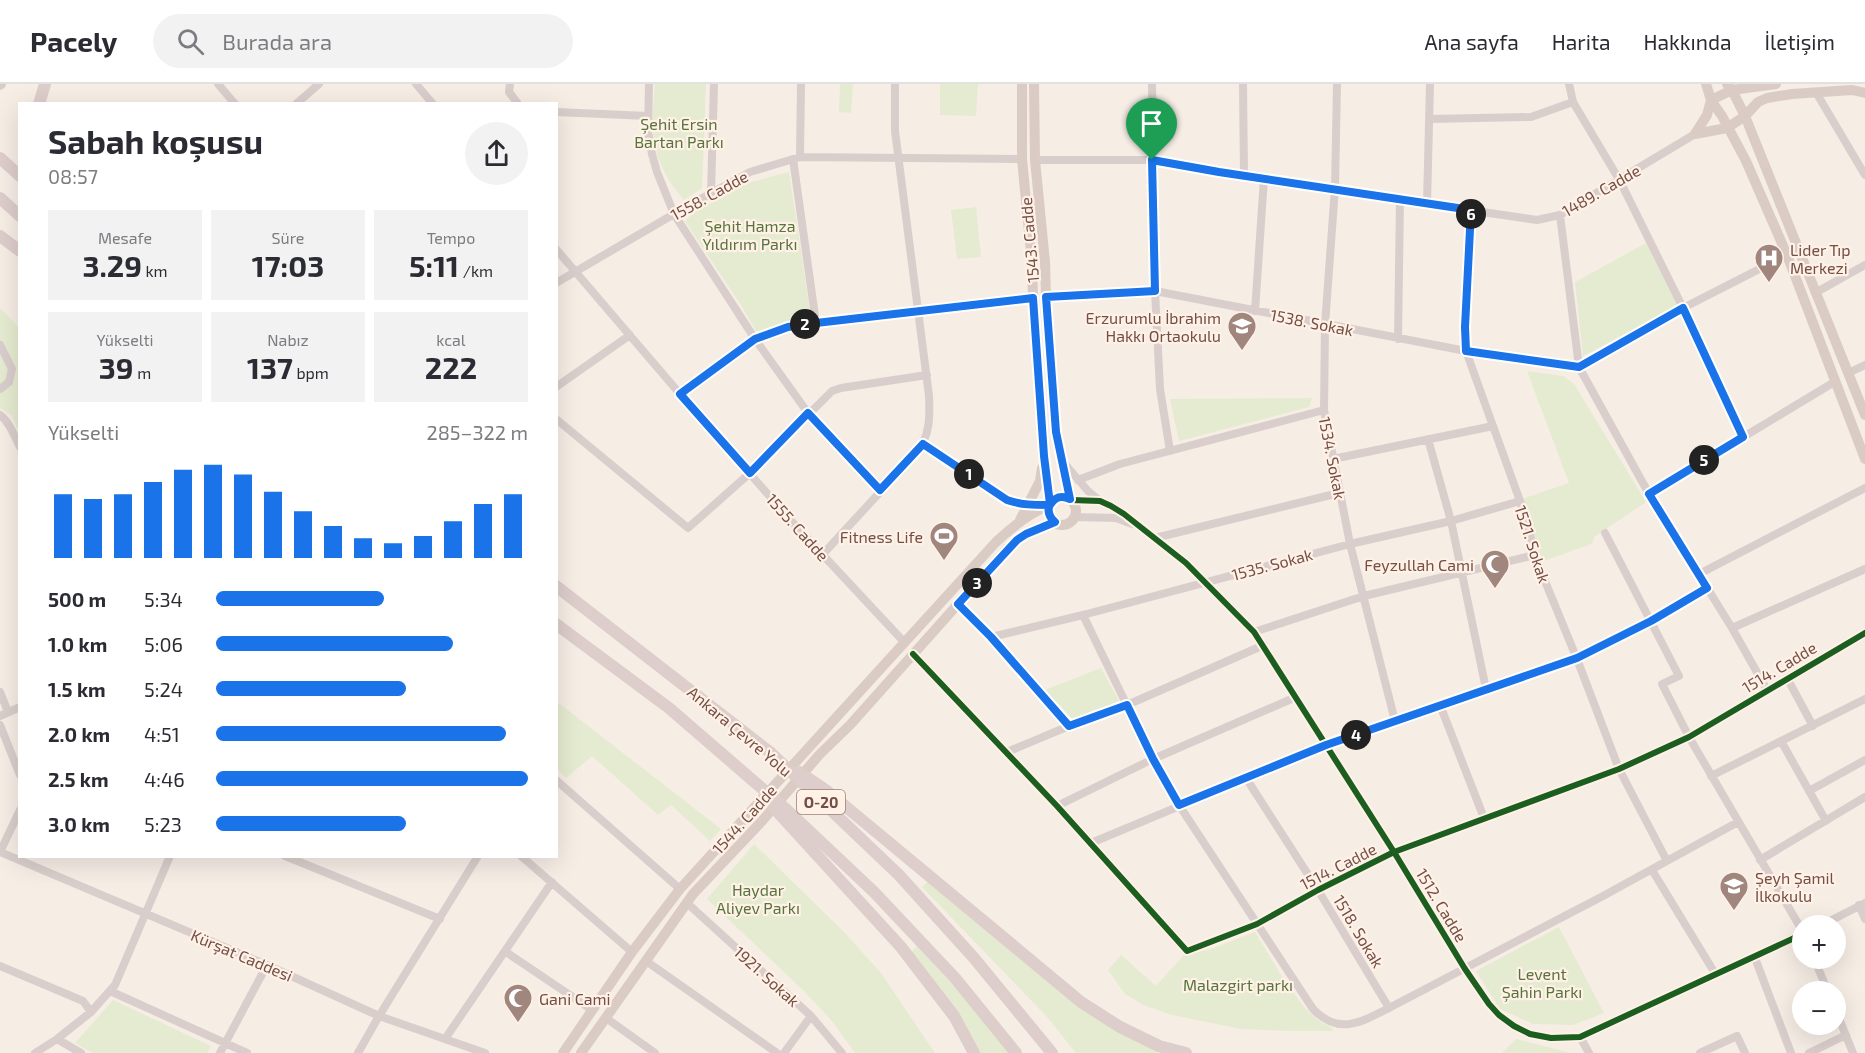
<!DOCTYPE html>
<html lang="tr">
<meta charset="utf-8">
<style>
:root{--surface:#fff;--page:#f2f2f3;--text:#2b2b33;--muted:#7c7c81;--line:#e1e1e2;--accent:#1a73e8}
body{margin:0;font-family:"Exo 2",sans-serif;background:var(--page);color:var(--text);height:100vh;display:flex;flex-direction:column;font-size:22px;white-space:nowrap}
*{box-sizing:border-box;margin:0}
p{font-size:20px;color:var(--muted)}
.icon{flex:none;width:33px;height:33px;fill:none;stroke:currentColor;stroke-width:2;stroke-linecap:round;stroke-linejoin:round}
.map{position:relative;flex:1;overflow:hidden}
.drawer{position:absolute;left:18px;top:18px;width:540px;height:756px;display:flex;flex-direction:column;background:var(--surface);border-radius:0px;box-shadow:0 6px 24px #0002}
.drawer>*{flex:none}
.fabs{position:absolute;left:1792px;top:831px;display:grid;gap:12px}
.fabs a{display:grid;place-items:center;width:54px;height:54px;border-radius:50%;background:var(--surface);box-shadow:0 6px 24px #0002;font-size:30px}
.pin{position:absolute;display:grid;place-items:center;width:51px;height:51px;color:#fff;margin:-62px -26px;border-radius:50% 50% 50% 0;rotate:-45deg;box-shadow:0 0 6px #0007}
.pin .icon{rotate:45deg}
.km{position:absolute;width:30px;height:30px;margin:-15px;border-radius:50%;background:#222;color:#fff;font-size:16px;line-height:30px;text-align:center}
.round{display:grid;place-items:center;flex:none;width:63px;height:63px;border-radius:32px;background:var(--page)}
.overview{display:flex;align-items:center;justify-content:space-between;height:102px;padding:0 30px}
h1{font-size:33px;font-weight:700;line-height:45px}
.stats{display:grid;grid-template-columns:repeat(3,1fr);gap:9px;height:102px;padding:6px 30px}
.stats div{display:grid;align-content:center;border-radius:0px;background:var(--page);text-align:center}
.stats b{font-size:30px;font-weight:700}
.stats small{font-size:16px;font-weight:400}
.stats p{font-size:16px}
.chart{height:168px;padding:12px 30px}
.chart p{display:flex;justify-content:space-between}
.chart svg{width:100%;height:108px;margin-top:6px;stroke:var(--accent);stroke-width:6}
ul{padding:0 30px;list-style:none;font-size:20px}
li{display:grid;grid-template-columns:96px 72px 1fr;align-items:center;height:45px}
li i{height:15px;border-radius:8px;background:var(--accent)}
header{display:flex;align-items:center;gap:36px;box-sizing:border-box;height:84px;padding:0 30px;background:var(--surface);border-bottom:2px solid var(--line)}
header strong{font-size:28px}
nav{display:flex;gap:33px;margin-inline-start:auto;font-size:21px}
.search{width:420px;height:54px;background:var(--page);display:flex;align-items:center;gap:15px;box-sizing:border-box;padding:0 21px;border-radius:33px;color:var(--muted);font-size:22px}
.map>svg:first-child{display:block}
.green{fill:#e5ebd0}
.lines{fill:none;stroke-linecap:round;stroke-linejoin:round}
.minor{stroke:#d9cecb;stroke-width:8}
.major{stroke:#daccc4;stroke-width:10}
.highway{stroke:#ddcdcb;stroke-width:12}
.cycleway-casing{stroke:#fff1e6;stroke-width:10}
.cycleway{stroke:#1b5e20;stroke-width:6}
.route-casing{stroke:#fff;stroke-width:12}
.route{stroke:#1a73e8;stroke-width:8}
.labels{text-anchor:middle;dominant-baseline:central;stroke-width:4.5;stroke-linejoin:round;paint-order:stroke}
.shield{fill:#fff1e6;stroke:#9d8077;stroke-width:1.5}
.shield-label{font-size:15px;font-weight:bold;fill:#734f47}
.park-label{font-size:16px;fill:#56743c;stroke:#fff1e6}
.street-label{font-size:16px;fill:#734f47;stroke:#fff1e6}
.poi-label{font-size:16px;fill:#734f47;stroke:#fff1e6;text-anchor:start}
</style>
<header>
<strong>Pacely</strong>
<div class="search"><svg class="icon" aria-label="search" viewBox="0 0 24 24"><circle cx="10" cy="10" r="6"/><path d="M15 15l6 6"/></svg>Burada ara</div>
<nav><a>Ana sayfa</a><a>Harita</a><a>Hakkında</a><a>İletişim</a></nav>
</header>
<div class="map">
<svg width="1865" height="969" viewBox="0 0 1865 969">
<rect width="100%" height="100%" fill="#f6ede5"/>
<path class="green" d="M655,0H706L702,104L684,116C668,99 656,75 653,52C651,36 654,17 655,0Z
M840,0H853L851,29L839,28Z
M940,0H978L976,32L940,31Z
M789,88L811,234L757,248L741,221L685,137L691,131L740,101Z
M976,123L981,173L957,175L951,126Z
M1646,159L1678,222L1583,272L1575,198Z
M0,224L19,244V348L12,332L0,324Z
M1527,287L1563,292L1574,300L1646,418L1594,453L1592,460L1543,477L1522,415L1569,399Z
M1312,314L1309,323L1179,357L1170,315Z
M1101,584L1119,617L1073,635L1045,606Z
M556,617L721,745L710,757L671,721L658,731L592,672L566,694L557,685Z
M754,760L843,847L881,889L935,969H855L832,937L803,906L707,815Z
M929,796L1035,885L1165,969H1076L1047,933L922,803Z
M1559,843L1604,929L1573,941L1533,940L1500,925L1476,887Z
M1255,848L1284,896L1304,923L1319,937L1332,944L1334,947H1288L1241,945L1172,931L1143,921L1125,910L1108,886L1121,871L1156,902L1184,871L1211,865Z
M917,862L950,898L1011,969H979L911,868Z
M113,916L211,962L207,969H93L75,959Z
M1516,955L1571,969H1502Z"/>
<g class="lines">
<path class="minor" d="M218,0L235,20
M416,0L433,20
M510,0L509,8L518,20
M649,0L648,48L652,70L657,88L674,130L755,255L808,329L881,406
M1152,0L1155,207L1160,305L1170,367
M1243,0L1244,91
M1337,0L1335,104L1325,241L1324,326L1350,460L1395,637
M1569,0L1573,18L1620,97L1683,224L1743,353
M1817,10L1865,91
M296,20L319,0
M556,28L648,32
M1430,35L1531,33L1573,18
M800,73L801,0
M793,75L816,239
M1035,76H1152L1219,88L1335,104L1400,116L1537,136L1560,131L1695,50
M711,109L714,0
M1427,119L1430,0
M1471,126L1465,243L1466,267L1520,417L1540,485L1577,575L1619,685L1667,777
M1560,131L1579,283L1649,410L1732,544L1767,606
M556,165L680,310L794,440L905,559
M556,199L686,123L750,88L800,73L1022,75
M1815,209L1865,181
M1046,213L1155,207L1466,267L1579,283L1683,224L1787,171
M1255,227L1264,94
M1398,255L1400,116
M0,261L12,285L9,298L0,305
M1848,289L1865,281
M556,303L630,251
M680,310L755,255L788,243L816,239L1033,214
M0,331C10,338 14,352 20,363
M556,335L688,444L750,389L832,307L841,304L927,291
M1428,355L1451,437L1486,605
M923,360L1007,416L1029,421H1045
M1333,375L1493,342
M1064,379L1088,407L1100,417
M1078,396L1120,380L1324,326
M1649,410L1836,297
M1071,416L1100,417L1111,422L1124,430L1186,479L1254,548L1394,768L1465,885L1489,920L1499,931L1514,942L1530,950L1551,954L1580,953L1803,850
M1074,433L1116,434L1132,440
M1605,449L1679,592L1662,600L1689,653L1803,848
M1155,454L1339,409
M823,470L917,368C930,352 930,332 929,312L895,47V0
M1699,490L1865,404
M958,520L991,553L1069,642
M1083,531L1153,675L1179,721L1313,925C1339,952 1361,938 1389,924L1603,812L1738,738
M1732,544L1865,485
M1254,548L1364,512L1535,471
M991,553L1083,531L1350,460L1451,437L1520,417
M913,570L1057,722L1187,867L1257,840L1318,806L1394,768L1619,685L1689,653L1865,549
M1787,594L1813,642
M0,608L8,628
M1440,621L1484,734
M0,632L20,623
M0,641L20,691
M1781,657L1826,737
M1007,668L1069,642L1127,621L1264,561
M1711,692L1865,615
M1246,694L1318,806L1389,924
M556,696L680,805
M1809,707L1865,676
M1057,722L1153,675L1296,613
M1091,759L1326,661L1577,575L1651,537L1707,504
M0,768L267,881L379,932L485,969
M0,768L20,726
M285,772L440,835
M521,772L632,868
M1760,776L1865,713
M1652,786L1716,891
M687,819L811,932L842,969
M1859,821L1865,835
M1820,842L1865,819
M506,868L592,926
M1755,874L1791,969
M1814,874L1828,908
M646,877L777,969
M0,882L83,917L91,928
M110,907L247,969
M1836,927L1853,969
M606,934L655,969
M1580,953L1589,969
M57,955L81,969
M445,955L552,798
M35,969L57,955L91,928L115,901L170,772
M220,969L267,881
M358,969L379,932L478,772
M784,969L811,932
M1700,969L1737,952L1745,969
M1809,969L1846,951"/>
<path class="major" d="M1022,0V75L1032,179L1033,214L1044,372L1050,420
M1034,0L1035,76L1045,178L1046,213L1056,348L1070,415
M1706,0L1711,16L1722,32L1746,77L1787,171L1865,375
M1727,0L1732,6L1745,32L1865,331
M0,1L1,0
M1695,50L1727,44L1745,32L1758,18L1767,14L1792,10L1852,6L1865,9
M1695,50L1707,31L1711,16L1732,6L1776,0
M1048 427a14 14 0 1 1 28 0a14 14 0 1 1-28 0Z
M1020,436L1040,397L1042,384
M563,969L632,868L680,805L996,458C1011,444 1030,428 1049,422
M581,969L693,810L762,737L820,670L850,641L1008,464L1026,450L1055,438"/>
<path class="highway" d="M39,20L45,0
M0,74L20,92
M0,114L20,132
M0,152L20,167
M556,502L771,669L899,791L974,874L1052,969
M556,540L669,624L787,726L874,808L955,894L1016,969
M799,688L827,707L1081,918L1120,943L1159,962L1186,969
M774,724L901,863L954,932L974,969"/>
<g class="cycleway-casing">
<path id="cycleway" d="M1071,416L1100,417L1111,422L1124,430L1186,479L1254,548L1394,768L1465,885L1489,920L1499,931L1514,942L1530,950L1551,954L1580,953L1803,850
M913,570L1057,722L1187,867L1257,840L1318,806L1394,768L1619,685L1689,653L1865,549"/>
</g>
<use href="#cycleway" class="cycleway"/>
</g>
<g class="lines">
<g class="route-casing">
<path id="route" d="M1152,76L1155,207L1046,213L1056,348L1070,415C1061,411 1055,413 1050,421C1034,421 1021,421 1007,416L923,360L880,406L808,329L750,389L680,310L755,255L788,243L816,239L1033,214L1044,372L1050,420C1047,427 1049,433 1055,438L1026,450L1017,456L958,520L991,553L1069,642L1127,621L1153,675L1179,721L1326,661L1577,574L1651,537L1707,504L1649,410L1743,353L1683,224L1579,283L1466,267L1465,243L1471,126L1219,88L1152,76"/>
</g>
<use href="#route" class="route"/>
</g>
<defs>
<g id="hospital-pin" transform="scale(1.5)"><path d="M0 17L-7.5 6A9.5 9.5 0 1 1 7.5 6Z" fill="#a1867e" stroke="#fff1e6"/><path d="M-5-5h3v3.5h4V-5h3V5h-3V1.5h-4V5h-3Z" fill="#fff"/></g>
<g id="school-pin" transform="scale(1.5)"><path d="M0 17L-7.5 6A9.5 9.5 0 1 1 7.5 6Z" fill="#a1867e" stroke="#fff1e6"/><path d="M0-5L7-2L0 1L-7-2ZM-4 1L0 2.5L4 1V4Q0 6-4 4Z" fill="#fff"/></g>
<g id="stadium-pin" transform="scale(1.5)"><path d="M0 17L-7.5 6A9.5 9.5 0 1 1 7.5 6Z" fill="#a1867e" stroke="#fff1e6"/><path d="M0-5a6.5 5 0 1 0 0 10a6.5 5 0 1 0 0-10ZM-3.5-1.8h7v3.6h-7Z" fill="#fff"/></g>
<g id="mosque-pin" transform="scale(1.5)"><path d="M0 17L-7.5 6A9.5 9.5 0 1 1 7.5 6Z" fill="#a1867e" stroke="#fff1e6"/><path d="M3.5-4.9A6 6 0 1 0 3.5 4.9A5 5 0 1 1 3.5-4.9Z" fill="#fff"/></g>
</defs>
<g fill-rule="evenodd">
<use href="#hospital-pin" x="1769" y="174"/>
<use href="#school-pin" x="1242" y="242"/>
<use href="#stadium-pin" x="944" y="452"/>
<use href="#mosque-pin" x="1495" y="480"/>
<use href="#school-pin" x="1734" y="802"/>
<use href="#mosque-pin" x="518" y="914"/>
</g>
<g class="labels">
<rect class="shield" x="797" y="706" width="48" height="24" rx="4.5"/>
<g class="shield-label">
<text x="821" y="718">O-20</text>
</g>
<g class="park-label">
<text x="679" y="39">Şehit Ersin<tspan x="679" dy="18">Bartan Parkı</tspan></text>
<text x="750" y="141">Şehit Hamza<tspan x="750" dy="18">Yıldırım Parkı</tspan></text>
<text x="758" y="805">Haydar<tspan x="758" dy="18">Aliyev Parkı</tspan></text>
<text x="1542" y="889">Levent<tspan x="1542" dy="18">Şahin Parkı</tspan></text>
<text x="1238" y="900">Malazgirt parkı</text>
</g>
<g class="street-label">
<text transform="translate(1601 106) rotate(-30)">1489. Cadde</text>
<text transform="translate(709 111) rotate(-29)">1558. Cadde</text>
<text transform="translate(1029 156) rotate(-95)">1543. Cadde</text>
<text transform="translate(1312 238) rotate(11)">1538. Sokak</text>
<text transform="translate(1333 374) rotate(79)">1534. Sokak</text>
<text transform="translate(798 443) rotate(48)">1555. Cadde</text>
<text transform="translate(1533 460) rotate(72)">1521. Sokak</text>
<text transform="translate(1272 480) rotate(-15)">1535. Sokak</text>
<text transform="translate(1779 583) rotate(-31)">1514. Cadde</text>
<text transform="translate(740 647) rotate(40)">Ankara Çevre Yolu</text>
<text transform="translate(744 735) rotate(-48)">1544. Cadde</text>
<text transform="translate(1338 782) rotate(-27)">1514. Cadde</text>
<text transform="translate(1442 821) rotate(59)">1512. Cadde</text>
<text transform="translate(1359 847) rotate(59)">1518. Sokak</text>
<text transform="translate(242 871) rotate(23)">Kürşat Caddesi</text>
<text transform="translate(767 892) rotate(42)">1921. Sokak</text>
</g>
<g class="poi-label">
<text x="1790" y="165">Lider Tıp<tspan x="1790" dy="18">Merkezi</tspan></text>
<text x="1221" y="233" text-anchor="end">Erzurumlu İbrahim<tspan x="1221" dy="18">Hakkı Ortaokulu</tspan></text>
<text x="923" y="452" text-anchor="end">Fitness Life</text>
<text x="1474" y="480" text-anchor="end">Feyzullah Cami</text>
<text x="1755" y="793">Şeyh Şamil<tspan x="1755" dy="18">İlkokulu</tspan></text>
<text x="539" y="914">Gani Cami</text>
</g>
</g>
</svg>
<div class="fabs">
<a>+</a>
<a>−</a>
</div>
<div class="pin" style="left:1152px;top:76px;background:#1e9e55"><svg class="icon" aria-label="arrive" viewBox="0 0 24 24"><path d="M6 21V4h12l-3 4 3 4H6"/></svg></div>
<b class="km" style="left:969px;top:390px">1</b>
<b class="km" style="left:805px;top:240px">2</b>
<b class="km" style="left:977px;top:499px">3</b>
<b class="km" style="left:1356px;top:651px">4</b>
<b class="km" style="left:1704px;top:376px">5</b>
<b class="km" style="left:1471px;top:130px">6</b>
<section class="drawer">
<div class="overview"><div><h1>Sabah koşusu</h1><p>08:57</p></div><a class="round"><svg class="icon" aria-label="share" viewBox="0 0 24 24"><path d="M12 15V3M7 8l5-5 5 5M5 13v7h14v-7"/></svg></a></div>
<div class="stats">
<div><p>Mesafe</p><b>3.29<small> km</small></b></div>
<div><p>Süre</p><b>17:03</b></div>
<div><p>Tempo</p><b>5:11<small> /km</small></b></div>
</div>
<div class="stats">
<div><p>Yükselti</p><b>39<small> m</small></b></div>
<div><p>Nabız</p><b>137<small> bpm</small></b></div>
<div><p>kcal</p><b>222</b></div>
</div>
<div class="chart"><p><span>Yükselti</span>285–322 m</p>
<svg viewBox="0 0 160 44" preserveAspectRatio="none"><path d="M5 44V18M15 44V20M25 44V18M35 44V13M45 44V8M55 44V6M65 44V10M75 44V17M85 44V25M95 44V31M105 44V36M115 44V38M125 44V35M135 44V29M145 44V22M155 44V18"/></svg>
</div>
<ul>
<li><b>500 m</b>5:34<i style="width:54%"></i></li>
<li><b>1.0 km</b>5:06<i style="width:76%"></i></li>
<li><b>1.5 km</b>5:24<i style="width:61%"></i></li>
<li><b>2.0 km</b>4:51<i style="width:93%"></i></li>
<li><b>2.5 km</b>4:46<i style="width:100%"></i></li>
<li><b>3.0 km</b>5:23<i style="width:61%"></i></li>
</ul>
</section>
</div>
